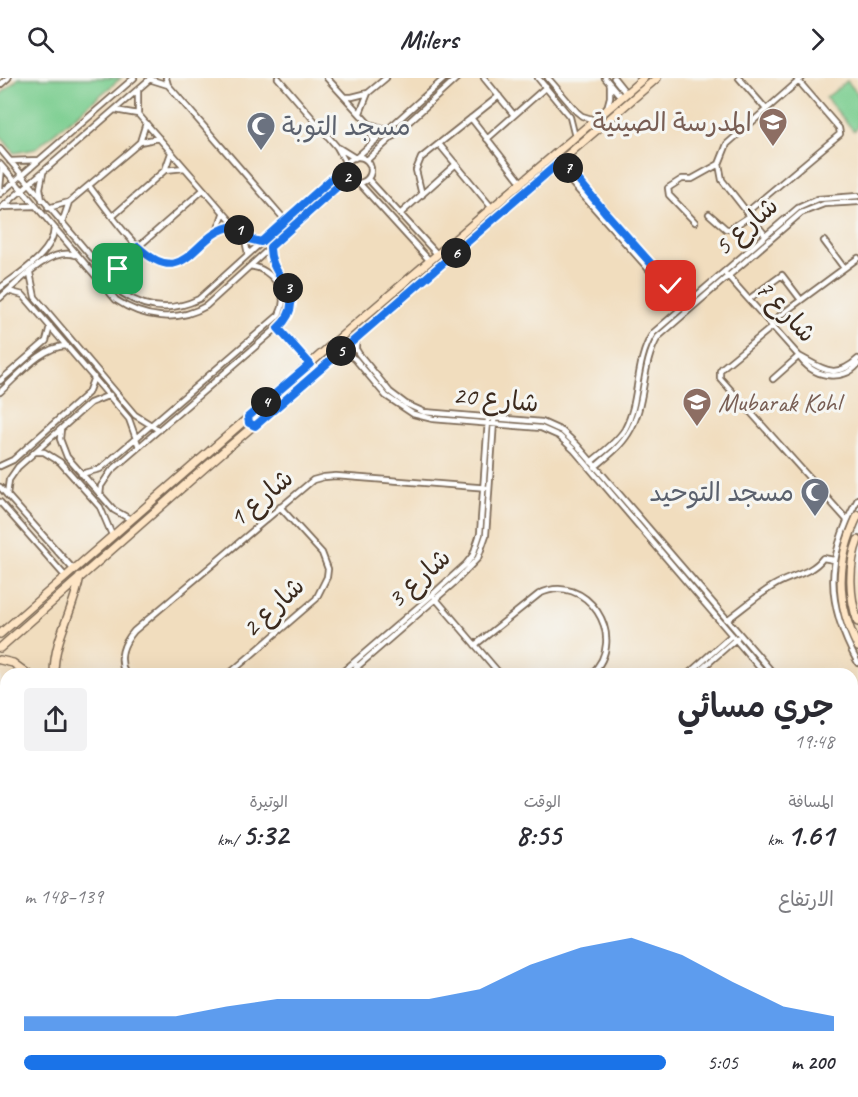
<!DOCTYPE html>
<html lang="ar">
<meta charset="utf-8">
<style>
:root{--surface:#fff;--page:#f2f2f3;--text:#2b2b33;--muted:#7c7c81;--accent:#1a73e8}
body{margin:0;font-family:Caveat,"Playpen Sans Arabic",sans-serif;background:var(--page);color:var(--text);direction:rtl;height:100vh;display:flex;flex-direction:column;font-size:22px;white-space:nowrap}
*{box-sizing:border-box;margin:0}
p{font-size:20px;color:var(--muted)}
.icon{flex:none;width:33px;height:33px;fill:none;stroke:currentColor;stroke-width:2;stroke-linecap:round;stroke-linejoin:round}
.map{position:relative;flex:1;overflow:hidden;direction:ltr}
.details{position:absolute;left:0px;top:590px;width:858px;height:430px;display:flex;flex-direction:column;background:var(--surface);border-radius:18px 18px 0 0;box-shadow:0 6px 24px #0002;direction:rtl}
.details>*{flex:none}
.pin{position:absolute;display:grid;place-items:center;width:51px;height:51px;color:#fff;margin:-26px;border-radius:12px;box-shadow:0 3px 9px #0006}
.km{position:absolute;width:30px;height:30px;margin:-15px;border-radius:50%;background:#222;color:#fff;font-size:16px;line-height:30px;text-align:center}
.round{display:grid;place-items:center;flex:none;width:63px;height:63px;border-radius:6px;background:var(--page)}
.head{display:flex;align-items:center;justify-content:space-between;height:102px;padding:0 24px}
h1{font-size:33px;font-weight:600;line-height:45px}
.stats{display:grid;grid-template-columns:repeat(3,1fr);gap:9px;height:102px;padding:6px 24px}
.stats div{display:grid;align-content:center}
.stats b{font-size:30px;font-weight:600}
.stats small{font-size:16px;font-weight:400}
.stats p{font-size:16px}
.chart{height:168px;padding:12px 24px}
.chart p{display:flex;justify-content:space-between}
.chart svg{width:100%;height:108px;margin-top:6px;fill:var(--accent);opacity:.7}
ul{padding:0 24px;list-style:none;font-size:20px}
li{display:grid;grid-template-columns:96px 72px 1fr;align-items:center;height:45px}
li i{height:15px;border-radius:8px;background:var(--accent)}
header{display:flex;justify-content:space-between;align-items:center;height:78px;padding:0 24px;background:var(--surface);font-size:27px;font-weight:600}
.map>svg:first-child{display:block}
.green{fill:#7acd8f;stroke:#5a7c56;stroke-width:1.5}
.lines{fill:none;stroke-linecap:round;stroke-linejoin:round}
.street-casing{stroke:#7b6956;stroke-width:8}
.secondary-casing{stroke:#7b6956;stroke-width:10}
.highway-casing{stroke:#7b6956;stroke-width:11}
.street{stroke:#fff;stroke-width:4.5}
.secondary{stroke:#fee5c5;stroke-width:7}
.highway{stroke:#fcbd6f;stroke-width:8}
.route-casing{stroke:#fff;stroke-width:12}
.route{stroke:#1a73e8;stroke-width:8}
.labels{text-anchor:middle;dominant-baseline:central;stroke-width:6;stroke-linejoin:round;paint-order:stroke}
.education-label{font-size:26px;fill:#785e54;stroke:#f6f6f2;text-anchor:end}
.worship-label{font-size:26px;fill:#5b616d;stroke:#f6f6f2;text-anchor:start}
.street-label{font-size:26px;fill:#3b2a1e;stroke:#f6f6f2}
</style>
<header><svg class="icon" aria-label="forward" viewBox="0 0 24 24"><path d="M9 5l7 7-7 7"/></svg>Milers<svg class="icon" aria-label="search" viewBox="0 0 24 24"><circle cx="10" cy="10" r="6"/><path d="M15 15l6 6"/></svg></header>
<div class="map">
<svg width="858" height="1019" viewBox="0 0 858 1019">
<rect width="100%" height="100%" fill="#f6f6f2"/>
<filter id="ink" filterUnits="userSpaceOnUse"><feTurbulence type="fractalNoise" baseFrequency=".0167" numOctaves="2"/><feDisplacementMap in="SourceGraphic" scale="12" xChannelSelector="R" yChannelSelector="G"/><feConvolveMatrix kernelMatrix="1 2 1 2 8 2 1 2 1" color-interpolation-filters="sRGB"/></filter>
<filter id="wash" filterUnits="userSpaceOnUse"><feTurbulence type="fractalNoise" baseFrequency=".008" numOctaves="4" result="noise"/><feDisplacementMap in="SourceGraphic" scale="24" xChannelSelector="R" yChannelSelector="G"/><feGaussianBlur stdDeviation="1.35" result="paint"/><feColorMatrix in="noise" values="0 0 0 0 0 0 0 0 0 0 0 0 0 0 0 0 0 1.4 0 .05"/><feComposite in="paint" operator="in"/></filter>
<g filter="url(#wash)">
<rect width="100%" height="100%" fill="#f1ddbe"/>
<path class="green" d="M19,0H121L35,71L14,75L0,57V17Z
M847,3L858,16V49L854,53L826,20Z"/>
</g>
<g filter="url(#ink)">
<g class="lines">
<g class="street-casing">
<path id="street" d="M166,0L168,7L285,142
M278,0L337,69L347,87
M327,0L369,46L373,65
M484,0L514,37
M538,0L570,39L575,59
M548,0L577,34L582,38L595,42
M605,0L621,19
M614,0L626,15
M739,0L766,31
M149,1L168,7
M0,7L8,0
M138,12V36L244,158L261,164
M345,19H352L368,15
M607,30L610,19V7
M115,32L138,36
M360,35L368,15L386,0
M471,40L521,104
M369,46L387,51
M487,61L546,9
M140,64L159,60
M439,66L492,130
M339,70L355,80
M0,71L122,215C147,232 172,234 199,221L346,88
M357,79L445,0
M345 92a13 13 0 1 1 26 0a13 13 0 1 1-26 0Z
M367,82L457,0
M562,82L605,134L687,225
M10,83L39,82
M0,86L116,222C143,240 177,245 206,228L348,99
M556,87L684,231
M165,92L184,90
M368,101L437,176
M359,105L429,182
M89,108C103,126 138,177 158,184C171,189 182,184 192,175C205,164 217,150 235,149
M0,110L2,89
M0,116L134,0
M422,117L416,92L421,80L499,18
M42,122L40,110L43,95
M4,129L34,128
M48,130L69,124L131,72L140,64L146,45
M0,131L151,0
M747,134L840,56L839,50L796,0
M400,136L456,86
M709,136L726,151H730L750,138
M113,138L165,92L171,75
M695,144L669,117L668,110L682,101H692L719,86
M62,145L69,124
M217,154L223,136
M765,157L722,102L719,86L727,66L802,0
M244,158L248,176
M824,163L844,190
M100,190L114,187L121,184L203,112
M30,195L35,219L135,337L159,352
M727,197L799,278C822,290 834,303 858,281
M114,207L121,184
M0,210C18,196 54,175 54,150
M8,213L23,217L129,341L139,369
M0,220C19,204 49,169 75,177
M749,221L782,197L801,222
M770,245L858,180
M772,249L722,290L720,293V300L847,442
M278,250L310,286
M356,260V271L359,276L390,314L406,326L424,334L542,344L562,353L578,368L774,596
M338,277H349L355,281L386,318L413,336L433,341L541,350L559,358L574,372L765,596
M799,278C811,299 843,305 858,286
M773,301L799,278
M0,303L46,263L50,248
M0,314C18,298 43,267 67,268
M61,351L60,361L67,379L114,432L130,441
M35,374H44L60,384L100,429L112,457
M591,384C603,374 617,364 625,351C641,321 634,285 653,255L798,130L818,121L858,118
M0,388L13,382L88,315L94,299
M595,389C607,379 620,369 628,356C647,327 640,289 658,259L801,135L824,126L858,124
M81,396L100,391L107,385L279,237C291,215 272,191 250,188
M0,409L73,491
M7,417L9,402L18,389L90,325L110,317
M100,417L101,408L111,393L285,243C303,210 269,199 270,169
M858,421C825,481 825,525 858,585
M0,424L65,498
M435,520L500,596
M727,542C742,531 757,518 773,508C790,497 810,497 823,480L834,482
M475,567L539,516C585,492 631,560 591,596
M355,586L363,596
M125,596C118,579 123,566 134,553L313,402L324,399L336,398L489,410
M229,596L316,521L327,499L328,491L322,475L280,429
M340,596L432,517L466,486L473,477L480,456L488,342
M349,596L455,504L478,480L486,457L494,343
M688,596L732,557
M696,596L737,560
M852,682L858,685
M852,689L858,695
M852,698L858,705
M852,885H858
M852,891L858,892
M784,1014L788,1019
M541,1019L547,1014
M552,1019L557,1014
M578,1019L583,1014
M663,1019L669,1014
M800,1019L806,1014"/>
</g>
<g class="secondary-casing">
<path id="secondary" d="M858,437C836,483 835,523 858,569
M858,462C848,487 849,519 858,544
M0,556L351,250L644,0
M0,570L217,379L657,0
M0,582L13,585L28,596
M54,596C54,559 74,533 80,498
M0,679L6,686
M0,750L6,758
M162,1014L165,1019
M207,1014L210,1019
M336,1014L340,1019
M351,1014L355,1019"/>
</g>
<g class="highway-casing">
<path id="highway" d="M0,698L6,705
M0,720L6,728
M176,1014L179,1019
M192,1014L195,1019"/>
</g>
<use href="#street" class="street"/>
<use href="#secondary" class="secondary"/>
<use href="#highway" class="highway"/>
</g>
</g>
<g class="lines" filter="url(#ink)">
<g class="route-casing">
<path id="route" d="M118,191L121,184L138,169C188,215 192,153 235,148L249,161L261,164L346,88L348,99L270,169C269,201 312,218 278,250L310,286L248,339L249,345L255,348L562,82L605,134L671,208"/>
</g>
<use href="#route" class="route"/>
</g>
<defs>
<g id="school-pin" transform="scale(1.5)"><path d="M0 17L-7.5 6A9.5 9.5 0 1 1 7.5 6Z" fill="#8d6e63" stroke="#f6f6f2"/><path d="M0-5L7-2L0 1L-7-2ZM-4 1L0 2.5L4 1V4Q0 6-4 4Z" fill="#fff"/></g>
<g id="mosque-pin" transform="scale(1.5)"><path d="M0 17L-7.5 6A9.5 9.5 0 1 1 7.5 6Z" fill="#6b7280" stroke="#f6f6f2"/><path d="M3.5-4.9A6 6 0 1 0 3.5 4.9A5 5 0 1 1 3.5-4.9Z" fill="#fff"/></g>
<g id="university-pin" transform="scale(1.5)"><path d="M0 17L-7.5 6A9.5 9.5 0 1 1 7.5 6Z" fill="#8d6e63" stroke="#f6f6f2"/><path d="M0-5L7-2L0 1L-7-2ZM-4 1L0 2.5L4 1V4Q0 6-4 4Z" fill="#fff"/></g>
</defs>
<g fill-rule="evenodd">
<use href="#school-pin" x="773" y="44"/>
<use href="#mosque-pin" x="261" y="48"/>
<use href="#university-pin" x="697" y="324"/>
<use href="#mosque-pin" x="815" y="414"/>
</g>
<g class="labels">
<g class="education-label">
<text x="752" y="44">المدرسة الصينية</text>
<text x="718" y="324" text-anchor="start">Mubarak Kohl</text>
</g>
<g class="worship-label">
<text x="282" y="48">مسجد التوبة</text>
<text x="794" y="414" text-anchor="end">مسجد التوحيد</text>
</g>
<g class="street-label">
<text transform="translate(746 148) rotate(-41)">شارع 5</text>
<text transform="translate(786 233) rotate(47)">شارع 7</text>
<text transform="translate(496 321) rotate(6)">شارع 20</text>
<text transform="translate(261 420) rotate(-40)">شارع 1</text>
<text transform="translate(419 500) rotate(-42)">شارع 3</text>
<text transform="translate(273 529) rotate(-43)">شارع 2</text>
</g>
</g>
</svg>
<div class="pin" style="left:118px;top:191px;background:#1e9e55"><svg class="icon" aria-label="arrive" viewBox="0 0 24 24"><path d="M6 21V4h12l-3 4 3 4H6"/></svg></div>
<div class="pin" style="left:671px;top:208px;background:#d93025"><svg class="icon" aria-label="check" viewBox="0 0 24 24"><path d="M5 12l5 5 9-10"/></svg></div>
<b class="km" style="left:239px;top:152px">1</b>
<b class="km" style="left:347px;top:99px">2</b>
<b class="km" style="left:288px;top:210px">3</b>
<b class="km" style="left:266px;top:324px">4</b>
<b class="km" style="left:341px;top:273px">5</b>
<b class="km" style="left:456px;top:175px">6</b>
<b class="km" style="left:568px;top:90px">7</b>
<section class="details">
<div class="head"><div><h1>جري مسائي</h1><p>19:48</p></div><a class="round"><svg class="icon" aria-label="share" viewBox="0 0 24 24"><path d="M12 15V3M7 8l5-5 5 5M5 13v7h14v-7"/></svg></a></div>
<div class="stats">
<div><p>المسافة</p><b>1.61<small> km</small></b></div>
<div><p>الوقت</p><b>8:55</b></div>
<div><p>الوتيرة</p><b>5:32<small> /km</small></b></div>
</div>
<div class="chart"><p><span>الارتفاع</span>139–148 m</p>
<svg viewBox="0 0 160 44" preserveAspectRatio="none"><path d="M0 44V38L10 38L20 38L30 38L40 34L50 31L60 31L70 31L80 31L90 27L100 17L110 10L120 6L130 13L140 24L150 34L160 38V44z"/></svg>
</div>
<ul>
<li><b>200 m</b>5:05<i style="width:100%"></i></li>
</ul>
</section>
</div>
